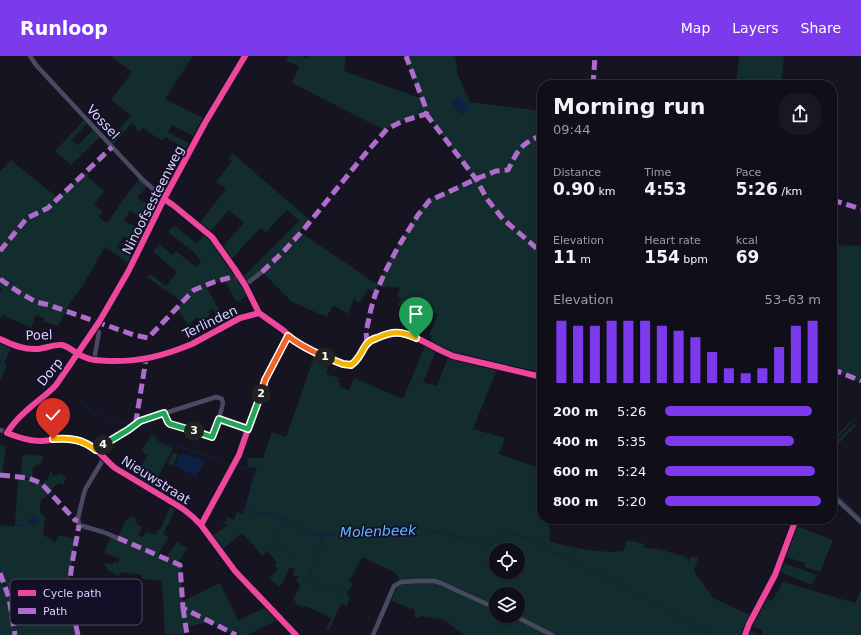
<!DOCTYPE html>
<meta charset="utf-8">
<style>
:root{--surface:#100f19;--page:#191822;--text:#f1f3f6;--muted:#9c9ca2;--line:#302f38;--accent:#7c3aed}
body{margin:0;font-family:"DejaVu Sans",sans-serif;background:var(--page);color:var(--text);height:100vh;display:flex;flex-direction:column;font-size:15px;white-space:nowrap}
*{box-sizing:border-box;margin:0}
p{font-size:13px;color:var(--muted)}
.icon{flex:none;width:22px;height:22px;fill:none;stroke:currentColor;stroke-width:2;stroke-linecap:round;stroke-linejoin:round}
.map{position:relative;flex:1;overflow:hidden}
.drawer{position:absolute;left:537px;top:24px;width:300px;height:444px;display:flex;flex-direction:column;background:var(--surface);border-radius:16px;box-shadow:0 1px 3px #0004,0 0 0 1px var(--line)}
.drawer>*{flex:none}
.fabs{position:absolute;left:489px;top:487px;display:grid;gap:8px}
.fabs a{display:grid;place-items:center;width:36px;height:36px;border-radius:50%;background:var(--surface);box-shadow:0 1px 3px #0004,0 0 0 1px var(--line);font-size:20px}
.pin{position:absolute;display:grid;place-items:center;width:34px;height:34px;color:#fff;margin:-41px -17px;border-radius:50% 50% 50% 0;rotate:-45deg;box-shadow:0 0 4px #0007}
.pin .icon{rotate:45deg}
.km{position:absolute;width:20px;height:20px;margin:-10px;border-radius:50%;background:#222;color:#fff;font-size:11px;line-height:20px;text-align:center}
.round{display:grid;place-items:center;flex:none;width:42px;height:42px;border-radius:16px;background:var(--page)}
.overview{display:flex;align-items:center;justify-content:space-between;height:68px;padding:0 16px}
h1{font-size:22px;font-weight:800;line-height:30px}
.figures{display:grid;grid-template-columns:repeat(3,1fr);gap:6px;height:68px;padding:4px 16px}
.figures div{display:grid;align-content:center}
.figures b{font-size:17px;font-weight:800}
.figures small{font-size:11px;font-weight:400}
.figures p{font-size:11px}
.chart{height:112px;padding:8px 16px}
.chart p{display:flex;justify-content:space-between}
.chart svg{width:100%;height:72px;margin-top:4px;stroke:var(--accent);stroke-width:6}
ul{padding:0 16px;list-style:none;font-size:13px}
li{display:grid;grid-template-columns:64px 48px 1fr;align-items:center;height:30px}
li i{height:10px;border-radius:5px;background:var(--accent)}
header{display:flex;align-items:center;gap:24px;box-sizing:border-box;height:56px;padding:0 20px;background:var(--accent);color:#fff}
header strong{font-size:19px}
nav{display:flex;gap:22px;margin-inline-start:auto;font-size:14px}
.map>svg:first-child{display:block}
.green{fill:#132c2d;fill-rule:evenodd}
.water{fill:#0d2144}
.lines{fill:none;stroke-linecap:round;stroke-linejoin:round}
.stream{stroke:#0d2144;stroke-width:1}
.minor{stroke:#4a4962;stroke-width:4.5}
.quiet{stroke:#b06ccc;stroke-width:5;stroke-dasharray:10 5;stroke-linecap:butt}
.cycleway-casing{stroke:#130f26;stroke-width:8}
.cycleway{stroke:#ed469a;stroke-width:6}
.split-1-casing{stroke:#fff;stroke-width:8}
.split-2-casing{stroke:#fff;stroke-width:8}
.split-3-casing{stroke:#fff;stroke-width:8}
.split-4-casing{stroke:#fff;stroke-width:8}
.split-5-casing{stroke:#fff;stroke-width:8}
.split-1{stroke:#f5b400;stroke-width:5}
.split-2{stroke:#f0652b;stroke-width:5}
.split-3{stroke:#22a559;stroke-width:5}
.split-4{stroke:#22a559;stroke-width:5}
.split-5{stroke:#f5b400;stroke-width:5}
.labels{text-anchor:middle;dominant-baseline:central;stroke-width:3.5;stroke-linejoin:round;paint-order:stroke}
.street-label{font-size:13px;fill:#d9d4ff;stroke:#130f26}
.water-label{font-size:14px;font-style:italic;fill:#62b6ff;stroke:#130f26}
.key{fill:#130f26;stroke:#4e4a67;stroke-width:1}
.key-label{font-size:11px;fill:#d9d4ff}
</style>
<header>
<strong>Runloop</strong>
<nav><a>Map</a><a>Layers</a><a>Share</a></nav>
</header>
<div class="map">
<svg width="861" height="579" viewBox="0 0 861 579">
<rect width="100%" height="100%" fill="#161421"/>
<path class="green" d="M110,0H193L165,43L203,62L193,80L172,69L168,76L189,87L186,93L165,81L162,85L143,72L139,76L135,73L137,71L132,67L113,88L110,85L131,59L111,44L132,16Z
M288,0H302L307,3L309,0H346L344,15L420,42L406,0H455L458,19L470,46L542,55V219L538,225L542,228V319L481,305L444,295V293L430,285L432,280L429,279L438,258L428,254L426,258L412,251L397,250L401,242L397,239L400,232L387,230L385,232L378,229L375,237L369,233L359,247L354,243L348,258L333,249L327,261L292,246L262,216L246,227L243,221L299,165L287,154L266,176L260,172L231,204L222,191L244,167L229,154L210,176L200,167L226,133L216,126L232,105L229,103L232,97L310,164L300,176L378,229L389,204L423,149L428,144L473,122L429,60L419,59L411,61L384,74L292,27L299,10L286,5Z
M739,0H784L781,29H736Z
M84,64L87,67L72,84L78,89L93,74L100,81L71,109L55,95Z
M11,104L58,142L85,116L89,119L88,121L104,135L94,149L103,155L99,161L107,167L139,122L147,130L137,142L156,152L150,165L130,155L124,165L145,175L139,187L123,180L117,191L134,199L129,208L105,191L83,229L69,249L58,270L43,266L44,262L36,259L31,272L3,259L0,264V236L2,233L0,232V116Z
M174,169L197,188L205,177C223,195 235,217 249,238L237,246L224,224L206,230L220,256L216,258L213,253L208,256L210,259L200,265L197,261L188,269L177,252L182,246L147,221L150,218L166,230L177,216L153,196L159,188L172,199L176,195L196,211L201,206L193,195L168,176Z
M832,189L861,190V326L832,314Z
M0,285L12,291L4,307L7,310L0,324Z
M425,290L436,295L423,326L437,330L449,299L468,305L498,311L473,373L505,382L499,398L542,413V463H549L550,486C574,491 598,498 623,495L627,484L645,488L644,492L659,493L686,501L689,505L691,500L698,502L694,515L713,542L752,560L748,567L750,568L765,541L772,545L783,526L855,547L861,534V579H762L763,574L751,570L749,574L757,578L756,579H554L518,560V538H496V551L436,524H400L396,517L362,501L349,526L353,528L346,538L350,541L347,550L341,548L329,574H326L331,562L310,552L297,549L293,542L299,533L300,528L296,525L299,520H293L295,514L293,512H289L282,528L279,531L270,522L278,513L274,509L277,506L267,495L263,500L242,477L222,494L212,480L228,469L213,460L225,466L227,461L234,464L237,456L243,458L257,411H248L247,402H263L272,376L286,381L315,299L328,305L326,311L328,312L326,318L339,322L338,326L340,327V331L349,334L354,322L403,343ZM496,494H518V516H496Z
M861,356L844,375L832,387V383Z
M854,368L856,369L832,395V390Z
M152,379L163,389L173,392L153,431L140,423L144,416L139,413L148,399L141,395Z
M0,388L2,389V390L6,391L2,419L0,418Z
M173,396L178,398L173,410L168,407Z
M23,398L43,400L42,407L33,411L32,423L20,421Z
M50,415H52V419L57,420L59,417L66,421L64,428L60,427L54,430L51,435L53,436L49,440L47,439L44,442L41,443L40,456L45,461L43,478L55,487L59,479L76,483L69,526V537L77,579H0V519L8,542H10L0,515V469L15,470L18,422L42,428L49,421Z
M832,433L861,461V468L832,441Z
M171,449L176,452L163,478L169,481L158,498L166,502L177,486L187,492L178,507L181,509L183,545L220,527L238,564L265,552L278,564L247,579H240L239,577L233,578L209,566L185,571L187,578L165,579L162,525L142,523V519L121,516L118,520L108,514L104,507L113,508V506L118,507L119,502L104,497L111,479L117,482L126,464L127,465L130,460L137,463L135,467L142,471L138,479L143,481L146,475L155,479L158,473L160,474Z
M794,469L833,484L820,516L805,511V507L783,500Z
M781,506L817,519L812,529L778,515Z
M432,526L439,528L496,553V560H511L521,564L548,579H465L444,564L420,560L419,562L414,561L415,554L391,545C393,540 395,534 399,530C404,525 424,526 432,526Z"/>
<path class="water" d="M458,40L460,41L469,52L462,59L453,49V47Z
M181,397L205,404L196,420L175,410Z
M36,460L39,465L36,469H31L30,468L27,469L16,470V468L23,469L29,467L28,465L31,462Z"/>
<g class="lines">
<path class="stream" d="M0,306L8,290
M80,344L92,356L95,358L125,368L131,369
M139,369L156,379L162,387L165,388L194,395L230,409
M236,411L255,412V414L246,449C253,467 258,454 269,457C272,458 272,459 275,460C279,462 283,462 287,463C290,468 294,469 299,469L304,476L307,478L321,479L388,475L415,472L473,484L490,490L505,477L530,482L548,494L572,504L594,517L604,519L632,535L640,541L674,558
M284,464L271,488L296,501
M321,479L322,486L316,504L307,524L310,526L342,537
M677,560L712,579"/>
<path class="minor" d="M30,0L36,9L142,123L164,143L173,149L212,181L234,212L245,229L259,257
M245,229L262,216
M0,283C12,289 24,294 38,293C46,292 55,288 62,289C71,291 78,300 87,302C93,305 101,304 108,305C140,306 163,300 192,288L240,262L259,257L283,274L297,287L306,293L329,303L343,308L351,309L357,305L367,287L373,283L387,278L396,276L411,279L442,295
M94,304L99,276L94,273
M164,357L168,366L170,368L212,381L219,363
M0,374C13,378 25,384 38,385C56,385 69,379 87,388C98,393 105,404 115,412L175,448L183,453L193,461L201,469L235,515L296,579
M7,377C12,369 17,363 24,357C34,347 46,340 56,329L99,266L128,216L164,143L205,67L245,0
M96,394L128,374L140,365L216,341L222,343L223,347L219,363L248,373
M104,402L86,432L84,437L78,462L79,469L103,476L118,482
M832,439L861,466
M201,469L239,399L265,324L288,280
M515,560L552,579
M373,579L394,530L401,526L417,525H434L441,527L460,536L496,552"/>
<path class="quiet" d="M593,29L595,0
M426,58L476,123L487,143L503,163L542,197
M832,144L861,153
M0,195L27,162L48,152L112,91
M262,216L284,195L304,173L365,98L387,73L403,65L426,58L427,55L406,0
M0,223L17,235L36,246L49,249L134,279L148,282L194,234L214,226L239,219
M367,287L366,276L371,253L375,239L385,216L398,191L418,159L429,145L476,123L496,115L508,114C518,94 520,88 542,79
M832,313L861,325
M137,367L136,365L146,303
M0,419L28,422L41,427L75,464L78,465
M118,482L180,509L183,552L236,579
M0,517L9,542L15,579
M183,552L187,579
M78,579C75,565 71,550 70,536C69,515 76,489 79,469"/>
<g class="cycleway-casing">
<path id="cycleway" d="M245,0L205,67L164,143L128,216L99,266L56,329C46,340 34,347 24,357C17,363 12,369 7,377C17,381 28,385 40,385C57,384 70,380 86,387C97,392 105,404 115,412L175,448L183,453L193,461L201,469L235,515L296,579
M164,143L173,149L212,181L234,212L245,229L259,257
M0,283C12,289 24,294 38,293C46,292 55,288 62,289C71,291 78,300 87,302C93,305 101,304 108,305C140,306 163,300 192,288L240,262L259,257L283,274L297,287L306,293L329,303L343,308L348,309L354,307L359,301L366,289L373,283L387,278L396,276L411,279L442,295L453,300L542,321
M201,469L239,399L265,324L288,280
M745,579L749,568L775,519L796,463"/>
</g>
<use href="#cycleway" class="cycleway"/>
</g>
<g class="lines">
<g class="split-1-casing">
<path id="split-1" d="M325,301L343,308L351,309C359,304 361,296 366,289C369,285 373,283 377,282C392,275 401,275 416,282"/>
</g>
<g class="split-2-casing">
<path id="split-2" d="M261,338L265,324L288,280C300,290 312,295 325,301"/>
</g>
<g class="split-3-casing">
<path id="split-3" d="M194,375L212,381L219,363L248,373L261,338"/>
</g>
<g class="split-4-casing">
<path id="split-4" d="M103,389L128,374L140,365L164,357L168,366L170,368L194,375"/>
</g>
<g class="split-5-casing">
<path id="split-5" d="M53,383C70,382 82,383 96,394L103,389"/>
</g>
<use href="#split-1" class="split-1"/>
<use href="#split-2" class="split-2"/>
<use href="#split-3" class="split-3"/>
<use href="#split-4" class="split-4"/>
<use href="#split-5" class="split-5"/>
</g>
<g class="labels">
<g class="street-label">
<text transform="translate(103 66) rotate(47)">Vossel</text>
<text transform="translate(153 144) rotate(-63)">Ninoofsesteenweg</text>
<text transform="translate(210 266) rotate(-26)">Terlinden</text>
<text transform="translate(39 279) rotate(-2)">Poel</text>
<text transform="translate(50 316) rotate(-51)">Dorp</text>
<text transform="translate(156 424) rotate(32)">Nieuwstraat</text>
</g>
<g class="water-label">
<text transform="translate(378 475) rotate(-2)">Molenbeek</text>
</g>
</g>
<rect x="10" y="523" width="132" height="46" rx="6" class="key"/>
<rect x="18" y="534" width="18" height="6" fill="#ed469a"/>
<rect x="18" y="552" width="18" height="6" fill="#b06ccc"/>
<g class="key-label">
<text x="43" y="541">Cycle path</text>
<text x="43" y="559">Path</text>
</g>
</svg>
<div class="fabs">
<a><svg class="icon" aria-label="locate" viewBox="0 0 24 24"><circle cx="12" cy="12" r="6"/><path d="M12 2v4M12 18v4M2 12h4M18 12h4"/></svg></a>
<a><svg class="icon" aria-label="layers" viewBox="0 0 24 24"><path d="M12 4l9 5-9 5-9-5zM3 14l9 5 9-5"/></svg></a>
</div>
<div class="pin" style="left:416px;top:282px;background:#1e9e55"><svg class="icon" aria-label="arrive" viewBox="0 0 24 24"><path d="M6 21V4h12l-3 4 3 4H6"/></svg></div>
<div class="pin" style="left:53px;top:383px;background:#d93025"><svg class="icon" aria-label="check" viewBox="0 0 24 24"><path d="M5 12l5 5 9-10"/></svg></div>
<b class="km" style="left:325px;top:301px">1</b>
<b class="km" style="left:261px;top:338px">2</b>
<b class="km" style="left:194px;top:375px">3</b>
<b class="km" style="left:103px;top:389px">4</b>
<section class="drawer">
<div class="overview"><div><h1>Morning run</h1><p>09:44</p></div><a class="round"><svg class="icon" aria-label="share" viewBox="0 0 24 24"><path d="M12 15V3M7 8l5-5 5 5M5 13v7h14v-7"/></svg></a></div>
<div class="figures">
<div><p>Distance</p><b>0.90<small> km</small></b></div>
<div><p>Time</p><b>4:53</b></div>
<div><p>Pace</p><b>5:26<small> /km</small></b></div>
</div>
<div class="figures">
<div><p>Elevation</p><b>11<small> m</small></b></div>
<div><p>Heart rate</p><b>154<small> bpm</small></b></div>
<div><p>kcal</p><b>69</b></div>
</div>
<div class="chart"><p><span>Elevation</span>53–63 m</p>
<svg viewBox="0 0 160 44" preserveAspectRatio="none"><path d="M5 44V6M15 44V9M25 44V9M35 44V6M45 44V6M55 44V6M65 44V9M75 44V12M85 44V16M95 44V25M105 44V35M115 44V38M125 44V35M135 44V22M145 44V9M155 44V6"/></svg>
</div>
<ul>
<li><b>200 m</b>5:26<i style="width:94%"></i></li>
<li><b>400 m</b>5:35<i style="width:83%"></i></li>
<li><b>600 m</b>5:24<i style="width:96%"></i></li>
<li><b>800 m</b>5:20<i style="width:100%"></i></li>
</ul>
</section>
</div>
